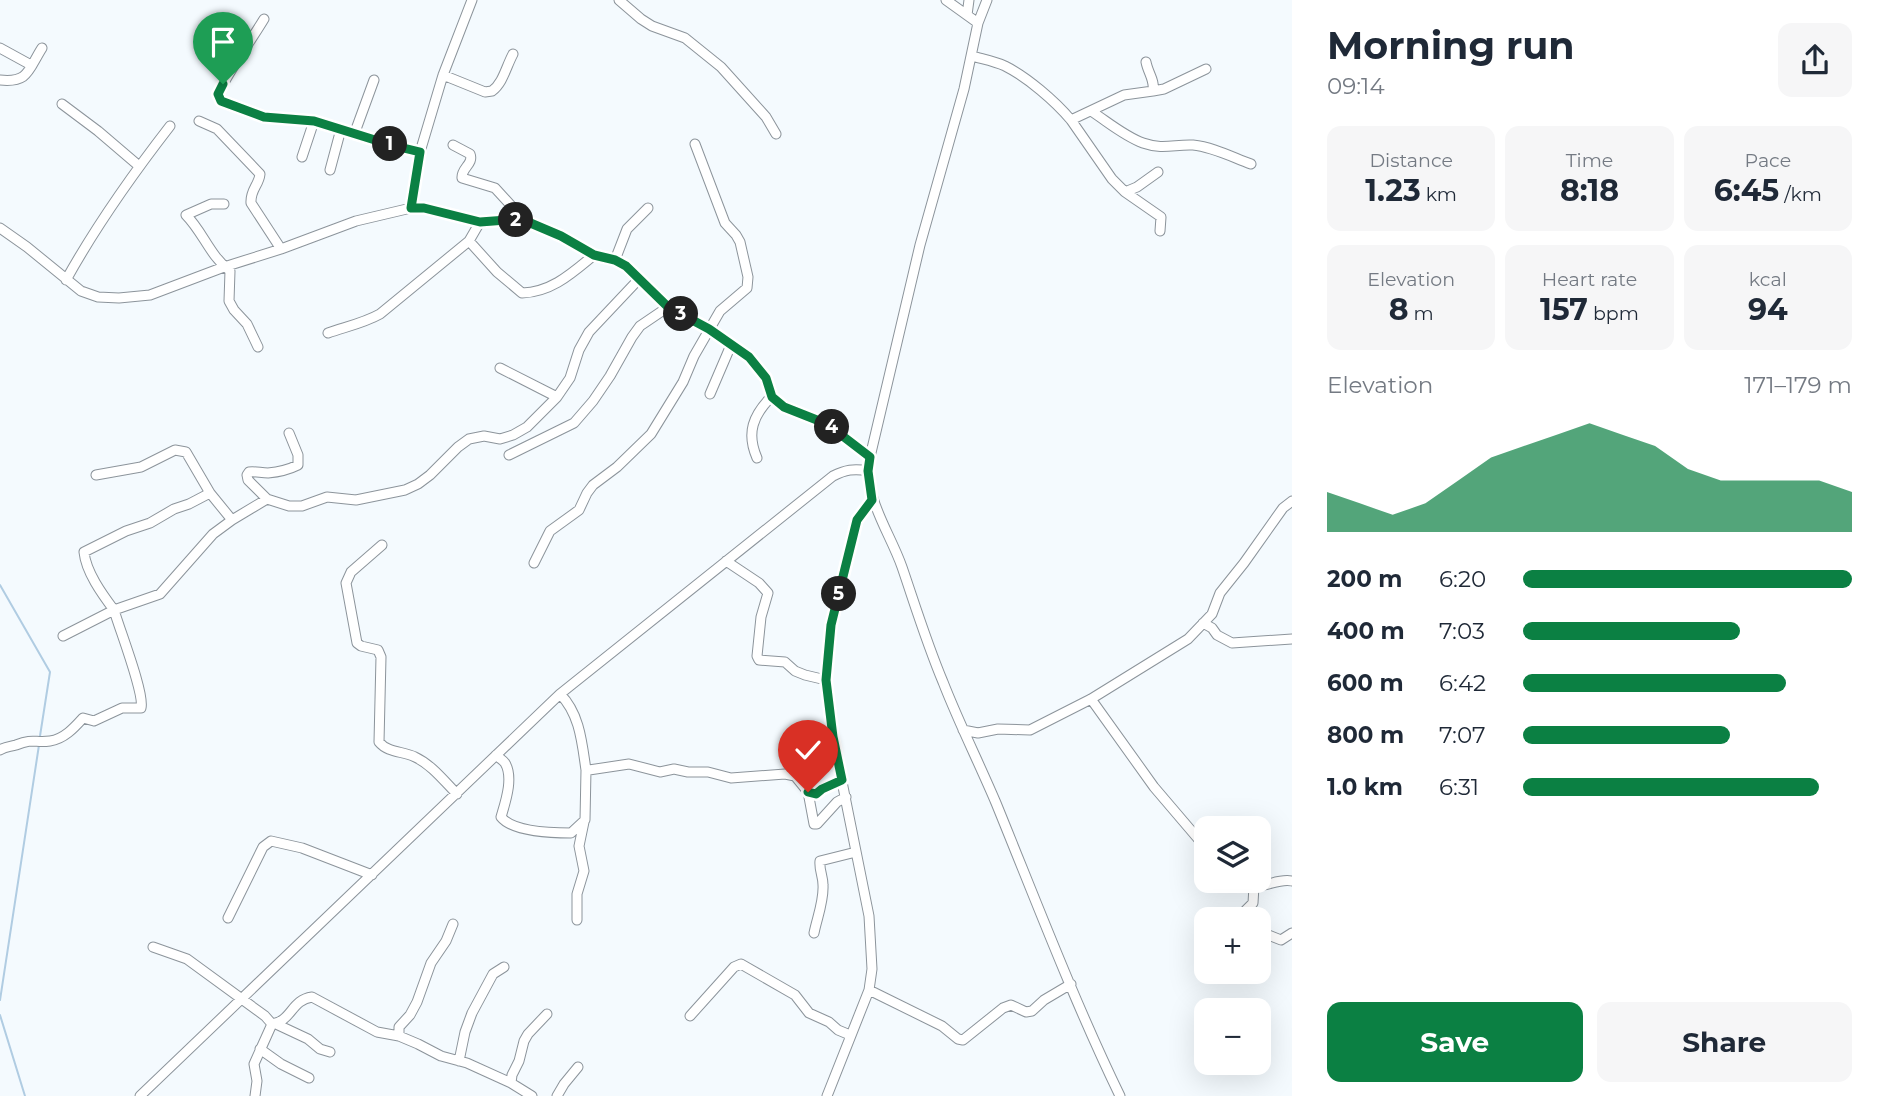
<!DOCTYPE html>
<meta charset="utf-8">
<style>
:root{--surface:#fff;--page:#f6f6f7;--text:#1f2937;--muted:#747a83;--accent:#0b8043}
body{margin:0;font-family:Montserrat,sans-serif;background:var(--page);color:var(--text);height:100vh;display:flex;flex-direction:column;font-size:26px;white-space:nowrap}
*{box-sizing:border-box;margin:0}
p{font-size:23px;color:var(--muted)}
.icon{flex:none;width:38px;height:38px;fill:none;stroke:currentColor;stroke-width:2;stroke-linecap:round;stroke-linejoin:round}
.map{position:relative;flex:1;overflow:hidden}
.drawer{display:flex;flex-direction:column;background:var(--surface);width:595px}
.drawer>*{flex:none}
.fabs{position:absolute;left:1194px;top:816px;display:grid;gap:14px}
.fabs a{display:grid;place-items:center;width:77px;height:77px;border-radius:14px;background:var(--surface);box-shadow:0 7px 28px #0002;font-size:35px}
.pin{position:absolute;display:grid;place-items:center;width:60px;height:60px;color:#fff;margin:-72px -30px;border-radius:50% 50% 50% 0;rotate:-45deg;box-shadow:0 0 7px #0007}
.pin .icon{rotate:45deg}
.km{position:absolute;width:35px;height:35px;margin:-18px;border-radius:50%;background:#222;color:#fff;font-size:19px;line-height:35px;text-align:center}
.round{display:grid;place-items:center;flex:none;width:74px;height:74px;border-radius:14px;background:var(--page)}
.headline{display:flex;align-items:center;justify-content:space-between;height:119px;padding:0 35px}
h1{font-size:38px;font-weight:700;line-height:52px}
.figures{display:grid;grid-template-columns:repeat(3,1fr);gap:10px;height:119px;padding:7px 35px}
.figures div{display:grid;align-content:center;border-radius:14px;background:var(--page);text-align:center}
.figures b{font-size:30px;font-weight:700}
.figures small{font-size:19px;font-weight:400}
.figures p{font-size:19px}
.chart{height:196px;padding:14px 35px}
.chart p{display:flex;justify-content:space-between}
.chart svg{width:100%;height:126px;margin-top:7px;fill:var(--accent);opacity:.7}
.cta{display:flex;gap:14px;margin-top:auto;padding:14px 35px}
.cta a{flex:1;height:80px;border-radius:14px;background:var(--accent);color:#fff;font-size:28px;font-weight:700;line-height:80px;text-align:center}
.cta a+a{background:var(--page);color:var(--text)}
ul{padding:0 35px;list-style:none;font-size:23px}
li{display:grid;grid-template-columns:112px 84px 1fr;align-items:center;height:52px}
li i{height:18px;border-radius:9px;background:var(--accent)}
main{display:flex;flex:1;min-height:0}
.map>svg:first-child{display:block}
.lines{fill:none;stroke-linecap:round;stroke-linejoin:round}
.stream{stroke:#b0cce2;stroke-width:2}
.minor-casing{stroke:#8c949b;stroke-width:11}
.minor{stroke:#fff;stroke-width:9}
.route-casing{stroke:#fff;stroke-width:14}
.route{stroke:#0b8043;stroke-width:9}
</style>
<main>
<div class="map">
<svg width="1292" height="1096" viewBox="0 0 1292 1096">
<rect width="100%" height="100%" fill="#f4fafe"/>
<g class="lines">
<path class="stream" d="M0,585L50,672L40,736
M0,1000L39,745
M0,1015L25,1096"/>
<g class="minor-casing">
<path id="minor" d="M619,0L641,19L652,26L685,38L721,67L766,117L776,134
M946,0L978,23
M987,0L978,23L964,89L920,245L870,457C863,498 889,530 902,567C915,605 927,644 943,682C959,723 979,763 996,803C1036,901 1074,1001 1120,1096
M967,15L969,0
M264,19C249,44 231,67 218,94L221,101L264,117L314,121L391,145L420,152
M0,48L31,65
M972,56C982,59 994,61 1005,66C1027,77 1055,101 1071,120L1124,95L1153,91C1155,80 1148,73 1146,62
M443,75L485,92L492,91C503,83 506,67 513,54
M0,80C29,83 28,70 42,48
M1153,91L1164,89L1206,69
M62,104L98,131L139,166
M1091,111C1108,122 1124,136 1143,143C1163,150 1175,144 1193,145C1213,147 1232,157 1251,164
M1071,120L1112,179L1125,192L1161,217L1160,231
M199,121L217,129L260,174C259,185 250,190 251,203L281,249
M355,132L374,80
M453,145L470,154C474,164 461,168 462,178L495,188L516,211L521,220
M302,157L314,121
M330,170L341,129
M1125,192L1137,187L1158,172
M224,204H211L186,215C203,232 210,256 230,271L229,301L234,310L247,324L258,347
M411,208L420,152L443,75L472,0
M480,222L469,241L497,272L522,293C552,292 572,273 594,255
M0,228L27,247L81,291L98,297L119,298L150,295L224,267L281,249L356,221L411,208H424L480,222L521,220L561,236L594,255L615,260L626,266L668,307L709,329L749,357L766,378L772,396L784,406L827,424L870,457
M615,260L627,229L648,208
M66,280C96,226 132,175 170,126
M328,333C345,327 364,323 380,314L469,241
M500,368L557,397
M710,394L731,345
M289,433L298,455V465C288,470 279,472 268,473C261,473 255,471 249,472L247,475L248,480L267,499L289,506H302L327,497L356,500L405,490L418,484L430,475L458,447L469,439L484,436L500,439L513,435L527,427L557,397L570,378L579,350L589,332L639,279
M509,455L574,423L593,401L610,376L632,337L640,326L668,307
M757,458C746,433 753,415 772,396
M96,475L141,467L175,450L186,452L210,493L189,504L174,509L150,523L126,531L84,552C86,572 102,594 114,610L160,594L213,534L232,520L267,499
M210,493L232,520
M382,545L351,572L346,583L357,643L361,646L378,650L381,657L379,742C388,753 403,751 415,757C432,765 444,781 457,794
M726,561L759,583L768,593L761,617L757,656L759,660L785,662L795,671L805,675L826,680
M534,563L550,531L579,510L587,493L593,485L617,467L651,434L683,382L694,356L720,311L747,288L748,277L740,242L736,235L725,223L695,144
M1203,623L1212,628L1217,635L1232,643L1292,639
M560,694C580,714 582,743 586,770
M1091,699L1154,787L1206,848
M963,730L978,733L998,729L1030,730L1091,699L1188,639L1212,614L1220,593L1244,563L1283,508L1292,501
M0,750C6,746 10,747 16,745C34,738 34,743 50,741C64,739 74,728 83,718L94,721L122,708H141C145,694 119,628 114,610L63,636
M496,755C499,758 503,760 505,763C514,778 505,803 501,817C513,832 552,833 571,833L585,820L586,770H589L629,764L660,772L674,769L688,772H708L731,778L785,774L795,776L808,792L812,794L842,780
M808,792L814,824H817L837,802L846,797
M1254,886C1267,887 1279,878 1292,881
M228,918L263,847L271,841L302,848L372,875
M1245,919L1242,914L1253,903L1254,886L1247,880
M577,920V894L584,871L579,846L584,822
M1258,931L1281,940L1292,933
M814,933C817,918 824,901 823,885C823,876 819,870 820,861L856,852
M153,947L187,959L265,1016L272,1024C292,1021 291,1000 312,997L377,1032L399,1036L418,1044L441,1056L467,1063L511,1083L532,1096
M869,990L942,1026L958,1039L963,1040L1003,1008L1011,1005L1026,1012L1032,1011L1044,1000L1071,984
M690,1016L734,967L741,964L795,995L809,1013L829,1022L838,1030L850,1035
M276,1024L308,1039L320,1049L330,1052
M399,1036V1027L410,1015L417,1002L431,963L446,941L453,924
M260,1049L281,1064L309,1078
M459,1061L465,1032L472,1013L493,974L504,967
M511,1083L512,1075L519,1061L524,1041L528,1034L547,1014
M140,1096L560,694L833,476C845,470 854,468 868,471
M255,1096L257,1081L254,1064L272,1024
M557,1096L564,1084L578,1067
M827,1096L869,990L872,969L869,916L833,737L826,680L831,625L857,520L872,500"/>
</g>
<use href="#minor" class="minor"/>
</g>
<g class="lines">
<g class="route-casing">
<path id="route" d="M223,84L218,94L221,101L264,117L314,121L391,145L420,152L411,208H424L480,222L521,219L561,236L594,255L615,260L626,266L668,307L709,329L749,357L766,378L772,397L784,407L827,424L870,457L868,471L872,500L857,520L831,625L826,680L833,737L842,780L822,789L816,794L808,792"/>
</g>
<use href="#route" class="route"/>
</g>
</svg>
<div class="fabs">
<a><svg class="icon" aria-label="layers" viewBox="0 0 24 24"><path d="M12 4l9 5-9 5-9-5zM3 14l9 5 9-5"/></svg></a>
<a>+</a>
<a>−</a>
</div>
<div class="pin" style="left:223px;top:84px;background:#1e9e55"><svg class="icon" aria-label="arrive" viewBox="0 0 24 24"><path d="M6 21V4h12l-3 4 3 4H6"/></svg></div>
<div class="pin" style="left:808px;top:792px;background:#d93025"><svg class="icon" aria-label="check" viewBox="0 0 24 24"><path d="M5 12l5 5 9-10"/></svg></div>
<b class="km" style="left:390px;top:144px">1</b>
<b class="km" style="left:516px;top:220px">2</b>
<b class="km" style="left:681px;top:314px">3</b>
<b class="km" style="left:832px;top:427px">4</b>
<b class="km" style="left:839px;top:594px">5</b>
</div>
<section class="drawer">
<div class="headline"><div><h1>Morning run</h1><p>09:14</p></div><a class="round"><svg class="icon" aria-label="share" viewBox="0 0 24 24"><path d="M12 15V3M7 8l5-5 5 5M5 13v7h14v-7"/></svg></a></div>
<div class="figures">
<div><p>Distance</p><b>1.23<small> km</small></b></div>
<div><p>Time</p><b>8:18</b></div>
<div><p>Pace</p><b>6:45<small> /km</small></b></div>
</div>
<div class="figures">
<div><p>Elevation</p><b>8<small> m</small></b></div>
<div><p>Heart rate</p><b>157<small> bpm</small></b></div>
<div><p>kcal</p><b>94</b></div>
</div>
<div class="chart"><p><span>Elevation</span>171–179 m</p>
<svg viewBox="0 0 160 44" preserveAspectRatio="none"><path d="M0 44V30L10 34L20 38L30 34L40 26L50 18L60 14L70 10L80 6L90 10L100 14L110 22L120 26L130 26L140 26L150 26L160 30V44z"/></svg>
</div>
<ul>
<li><b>200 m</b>6:20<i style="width:100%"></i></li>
<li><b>400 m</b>7:03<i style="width:66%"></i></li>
<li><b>600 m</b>6:42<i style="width:80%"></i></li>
<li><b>800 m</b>7:07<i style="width:63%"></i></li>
<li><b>1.0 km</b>6:31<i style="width:90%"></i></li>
</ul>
<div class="cta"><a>Save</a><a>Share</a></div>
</section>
</main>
